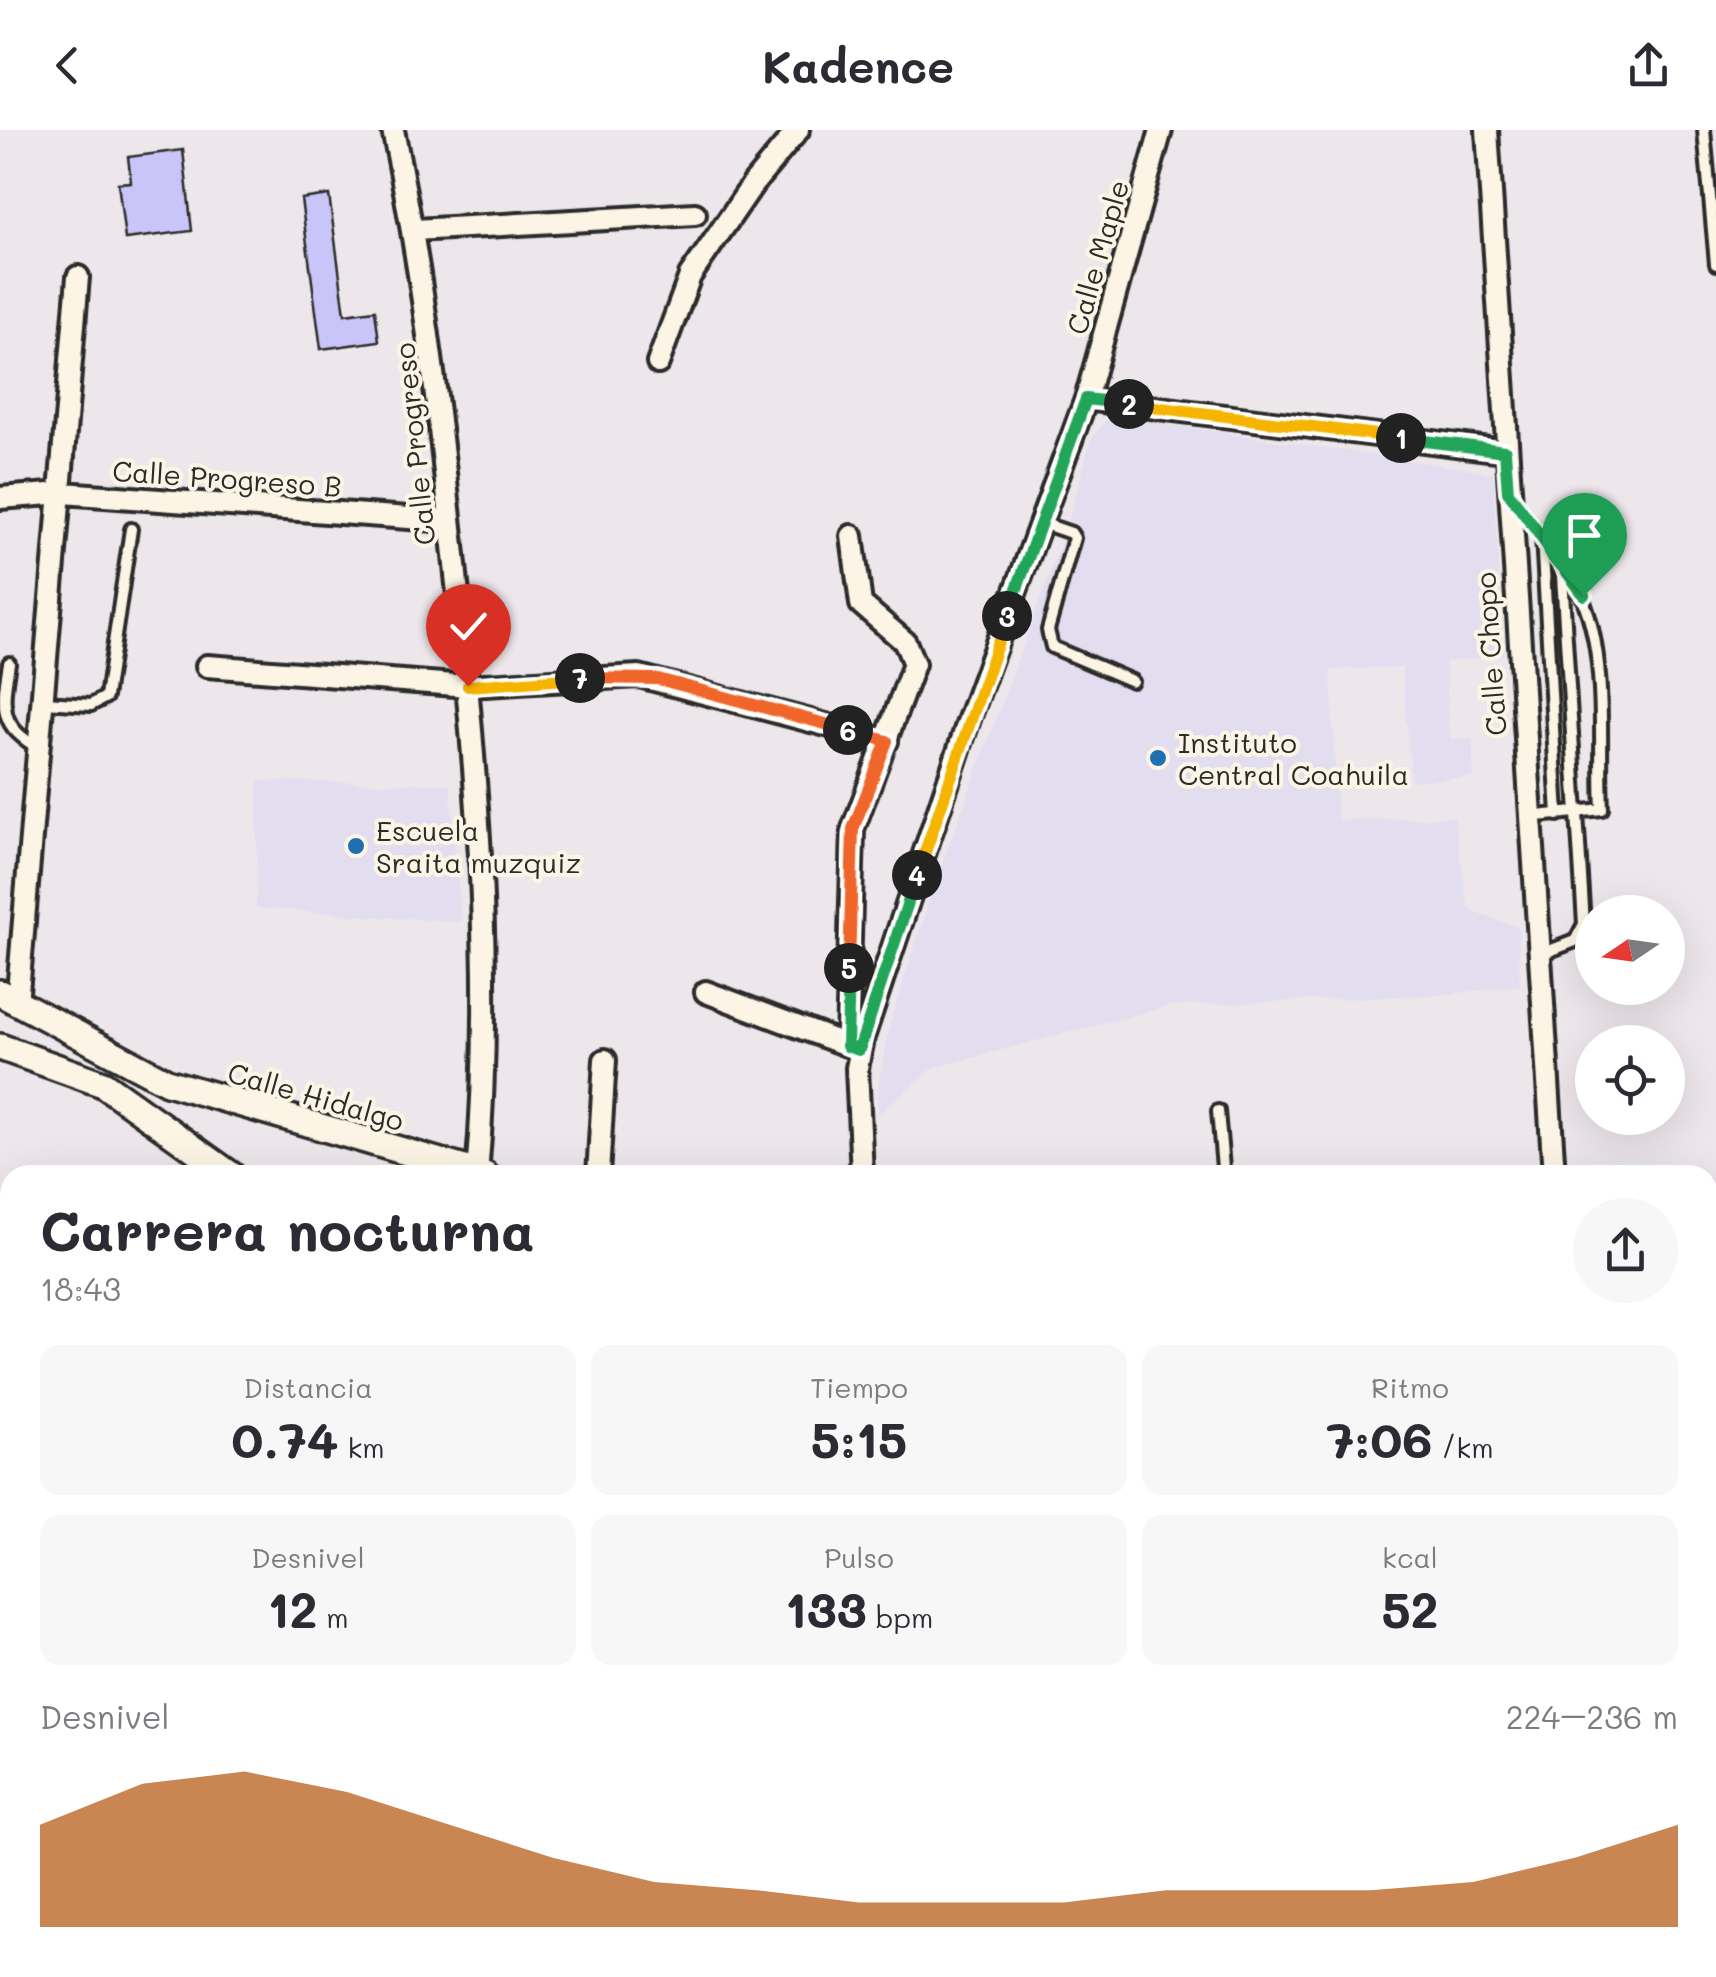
<!DOCTYPE html>
<html lang="es">
<meta charset="utf-8">
<style>
:root{--surface:#fff;--page:#f7f7f7;--text:#2b2b33;--muted:#7c7c81;--accent:#b45309}
body{margin:0;font-family:Mali,sans-serif;background:var(--page);color:var(--text);height:100vh;display:flex;flex-direction:column;font-size:38px;white-space:nowrap}
*{box-sizing:border-box;margin:0}
p{font-size:32px;color:var(--muted)}
.icon{flex:none;width:55px;height:55px;fill:none;stroke:currentColor;stroke-width:2;stroke-linecap:round;stroke-linejoin:round}
.map{position:relative;flex:1;overflow:hidden}
.drawer{position:absolute;left:0px;top:1035px;width:1718px;height:812px;display:flex;flex-direction:column;background:var(--surface);border-radius:30px 30px 0 0;box-shadow:0 10px 40px #0002}
.drawer>*{flex:none}
.needle{width:65px;rotate:257deg}
.controls{position:absolute;left:1575px;top:765px;display:grid;gap:20px}
.controls a{display:grid;place-items:center;width:110px;height:110px;border-radius:50%;background:var(--surface);box-shadow:0 10px 40px #0002;font-size:50px}
.pin{position:absolute;display:grid;place-items:center;width:85px;height:85px;color:#fff;margin:-102px -42px;border-radius:50% 50% 50% 0;rotate:-45deg;box-shadow:0 0 10px #0007}
.pin .icon{rotate:45deg}
.km{position:absolute;width:50px;height:50px;margin:-25px;border-radius:50%;background:#222;color:#fff;font-size:28px;line-height:50px;text-align:center}
.round{display:grid;place-items:center;flex:none;width:105px;height:105px;border-radius:52px;background:var(--page)}
.headline{display:flex;align-items:center;justify-content:space-between;height:170px;padding:0 40px}
h1{font-size:55px;font-weight:700;line-height:75px}
.stats{display:grid;grid-template-columns:repeat(3,1fr);gap:15px;height:170px;padding:10px 40px}
.stats div{display:grid;align-content:center;border-radius:20px;background:var(--page);text-align:center}
.stats b{font-size:50px;font-weight:700}
.stats small{font-size:28px;font-weight:400}
.stats p{font-size:28px}
.chart{height:280px;padding:20px 40px}
.chart p{display:flex;justify-content:space-between}
.chart svg{width:100%;height:180px;margin-top:10px;fill:var(--accent);opacity:.7}
header{display:flex;justify-content:space-between;align-items:center;height:130px;padding:0 40px;background:var(--surface);font-size:45px;font-weight:700}
.map>svg:first-child{display:block}
.built{fill:#e2ddef}
.building{fill:#cac5f8;stroke:#2b2b2b;stroke-width:2.5}
.lines{fill:none;stroke-linecap:round;stroke-linejoin:round}
.service-casing{stroke:#2b2b2b;stroke-width:18}
.minor-casing{stroke:#2b2b2b;stroke-width:28}
.tertiary-casing{stroke:#2b2b2b;stroke-width:32}
.secondary-casing{stroke:#2b2b2b;stroke-width:38}
.trunk-casing{stroke:#2b2b2b;stroke-width:42}
.service{stroke:#fcf5e5;stroke-width:10}
.minor{stroke:#fcf5e5;stroke-width:20}
.tertiary{stroke:#fcf5e5;stroke-width:25}
.secondary{stroke:#fcf5e5;stroke-width:30}
.trunk{stroke:#faddab;stroke-width:35}
.split-1-casing{stroke:#fff;stroke-width:20}
.split-2-casing{stroke:#fff;stroke-width:20}
.split-3-casing{stroke:#fff;stroke-width:20}
.split-4-casing{stroke:#fff;stroke-width:20}
.split-5-casing{stroke:#fff;stroke-width:20}
.split-6-casing{stroke:#fff;stroke-width:20}
.split-7-casing{stroke:#fff;stroke-width:20}
.split-8-casing{stroke:#fff;stroke-width:20}
.split-1{stroke:#22a559;stroke-width:12}
.split-2{stroke:#f5b400;stroke-width:12}
.split-3{stroke:#22a559;stroke-width:12}
.split-4{stroke:#f5b400;stroke-width:12}
.split-5{stroke:#22a559;stroke-width:12}
.split-6{stroke:#f0652b;stroke-width:12}
.split-7{stroke:#f0652b;stroke-width:12}
.split-8{stroke:#f5b400;stroke-width:12}
.poi-dot{fill:#1f6fb2;stroke:#fcf5e5;stroke-width:4}
.labels{text-anchor:middle;dominant-baseline:central;stroke-width:8;stroke-linejoin:round;paint-order:stroke}
.street-label{font-size:28px;fill:#2b2b2b;stroke:#fcf5e5}
.poi-label{font-size:28px;fill:#2b2b2b;stroke:#fcf5e5;text-anchor:start}
</style>
<header><svg class="icon" aria-label="back" viewBox="0 0 24 24"><path d="M15 5l-7 7 7 7"/></svg>Kadence<svg class="icon" aria-label="share" viewBox="0 0 24 24"><path d="M12 15V3M7 8l5-5 5 5M5 13v7h14v-7"/></svg></header>
<div class="map">
<svg width="1716" height="1847" viewBox="0 0 1716 1847">
<rect width="100%" height="100%" fill="#ede7eb"/>
<filter id="ink" filterUnits="userSpaceOnUse"><feTurbulence type="fractalNoise" baseFrequency=".01" numOctaves="2"/><feDisplacementMap in="SourceGraphic" scale="20" xChannelSelector="R" yChannelSelector="G"/><feConvolveMatrix kernelMatrix="1 2 1 2 8 2 1 2 1" color-interpolation-filters="sRGB"/></filter>
<g filter="url(#ink)">
<path class="built" d="M1116,287L1493,343L1503,525L1445,532L1450,609H1472L1474,647L1411,651L1402,537L1331,540L1337,690L1454,687L1468,776L1476,783L1518,797L1520,855L1449,864L1169,876L933,938L878,984L879,950L890,894L932,761L1066,400L1091,310L1105,291Z
M258,651L450,654L461,792L256,778Z"/>
<path class="building" d="M183,20L192,101L125,109L118,53L131,52L128,27Z
M329,65L345,184L375,180L379,211L321,219L301,69Z"/>
<g class="lines">
<g class="service-casing">
<path id="service" d="M1704,0L1716,134
M1514,371L1561,430L1584,794L1575,811L1539,825
M1042,393L1071,403L1074,408L1048,500L1052,517L1132,551
M1542,406L1558,685
M9,533C1,580 0,596 40,619
M45,572L91,575L106,567L131,399
M1529,687L1602,679C1598,598 1612,502 1564,433
M1218,981L1223,1038
M1708,1153L1716,1150"/>
</g>
<g class="minor-casing">
<path id="minor" d="M393,0C425,154 442,308 458,464C478,657 494,851 477,1045
M1487,0L1554,1045
M414,100L695,84
M658,233L690,146L753,54L798,0
M1086,269L1505,321
M0,368L63,363L450,391
M207,536L468,556L639,546L887,611
M706,862L857,919
M17,874L78,147
M847,915L853,699L914,534L905,512L861,474L852,406
M598,1045L605,930
M862,1045L857,938L864,904L969,589L1086,269L1161,0
M0,1086L10,1088
M0,1455L10,1457
M1708,1514H1716
M1708,1736L1716,1737
M0,1786L10,1791
M189,1838L237,1847
M886,1838V1847
M1093,1838L1098,1847
M1318,1838V1847
M1513,1838V1847
M41,1847L43,1838
M320,1847L322,1838
M605,1847L607,1838"/>
</g>
<g class="tertiary-casing">
<path id="tertiary" d="M0,863L167,952L485,1045
M0,917L103,954L231,1045"/>
</g>
<g class="secondary-casing">
<path id="secondary" d="M1708,1238H1716
M1708,1303H1716
M0,1581L10,1574
M0,1680L10,1672"/>
</g>
<g class="trunk-casing">
<path id="trunk" d="M1708,1282H1716
M0,1613L10,1606
M0,1648L10,1641"/>
</g>
<use href="#service" class="service"/>
<use href="#minor" class="minor"/>
<use href="#tertiary" class="tertiary"/>
<use href="#secondary" class="secondary"/>
<use href="#trunk" class="trunk"/>
</g>
</g>
<g class="lines" filter="url(#ink)">
<g class="split-1-casing">
<path id="split-1" d="M1401,308L1505,321L1508,362L1584,465"/>
</g>
<g class="split-2-casing">
<path id="split-2" d="M1129,274L1401,308"/>
</g>
<g class="split-3-casing">
<path id="split-3" d="M1007,486L1086,269L1129,274"/>
</g>
<g class="split-4-casing">
<path id="split-4" d="M917,745L1007,486"/>
</g>
<g class="split-5-casing">
<path id="split-5" d="M849,838L847,916L859,920L917,745"/>
</g>
<g class="split-6-casing">
<path id="split-6" d="M848,600L887,611L853,699L849,838"/>
</g>
<g class="split-7-casing">
<path id="split-7" d="M580,548L658,549L848,600"/>
</g>
<g class="split-8-casing">
<path id="split-8" d="M468,556L580,548"/>
</g>
<use href="#split-1" class="split-1"/>
<use href="#split-2" class="split-2"/>
<use href="#split-3" class="split-3"/>
<use href="#split-4" class="split-4"/>
<use href="#split-5" class="split-5"/>
<use href="#split-6" class="split-6"/>
<use href="#split-7" class="split-7"/>
<use href="#split-8" class="split-8"/>
</g>
<g class="poi-dot">
<circle cx="1158" cy="628" r="10"/>
<circle cx="356" cy="716" r="10"/>
</g>
<g class="labels">
<g class="street-label">
<text transform="translate(1097 127) rotate(-74)">Calle Maple</text>
<text transform="translate(414 314) rotate(-96)">Calle Progreso</text>
<text transform="translate(227 348) rotate(4)">Calle Progreso B</text>
<text transform="translate(1490 524) rotate(-94)">Calle Chopo</text>
<text transform="translate(316 966) rotate(16)">Calle Hidalgo</text>
</g>
<g class="poi-label">
<text x="1178" y="612">Instituto<tspan x="1178" dy="32">Central Coahuila</tspan></text>
<text x="376" y="700">Escuela<tspan x="376" dy="32">Sraita muzquiz</tspan></text>
</g>
</g>
</svg>
<div class="controls">
<a><svg class="needle" viewBox="-14 -14 28 28"><path d="M0-13l5 13h-10z" fill="#e53935"/><path d="M0 13l5-13h-10z" fill="#7c7c81"/></svg></a>
<a><svg class="icon" aria-label="locate" viewBox="0 0 24 24"><circle cx="12" cy="12" r="6"/><path d="M12 2v4M12 18v4M2 12h4M18 12h4"/></svg></a>
</div>
<div class="pin" style="left:1584px;top:465px;background:#1e9e55"><svg class="icon" aria-label="arrive" viewBox="0 0 24 24"><path d="M6 21V4h12l-3 4 3 4H6"/></svg></div>
<div class="pin" style="left:468px;top:556px;background:#d93025"><svg class="icon" aria-label="check" viewBox="0 0 24 24"><path d="M5 12l5 5 9-10"/></svg></div>
<b class="km" style="left:1401px;top:308px">1</b>
<b class="km" style="left:1129px;top:274px">2</b>
<b class="km" style="left:1007px;top:486px">3</b>
<b class="km" style="left:917px;top:745px">4</b>
<b class="km" style="left:849px;top:838px">5</b>
<b class="km" style="left:848px;top:600px">6</b>
<b class="km" style="left:580px;top:548px">7</b>
<section class="drawer">
<div class="headline"><div><h1>Carrera nocturna</h1><p>18:43</p></div><a class="round"><svg class="icon" aria-label="share" viewBox="0 0 24 24"><path d="M12 15V3M7 8l5-5 5 5M5 13v7h14v-7"/></svg></a></div>
<div class="stats">
<div><p>Distancia</p><b>0.74<small> km</small></b></div>
<div><p>Tiempo</p><b>5:15</b></div>
<div><p>Ritmo</p><b>7:06<small> /km</small></b></div>
</div>
<div class="stats">
<div><p>Desnivel</p><b>12<small> m</small></b></div>
<div><p>Pulso</p><b>133<small> bpm</small></b></div>
<div><p>kcal</p><b>52</b></div>
</div>
<div class="chart"><p><span>Desnivel</span>224–236 m</p>
<svg viewBox="0 0 160 44" preserveAspectRatio="none"><path d="M0 44V19L10 9L20 6L30 11L40 19L50 27L60 33L70 35L80 38L90 38L100 38L110 35L120 35L130 35L140 33L150 27L160 19V44z"/></svg>
</div>
</section>
</div>
